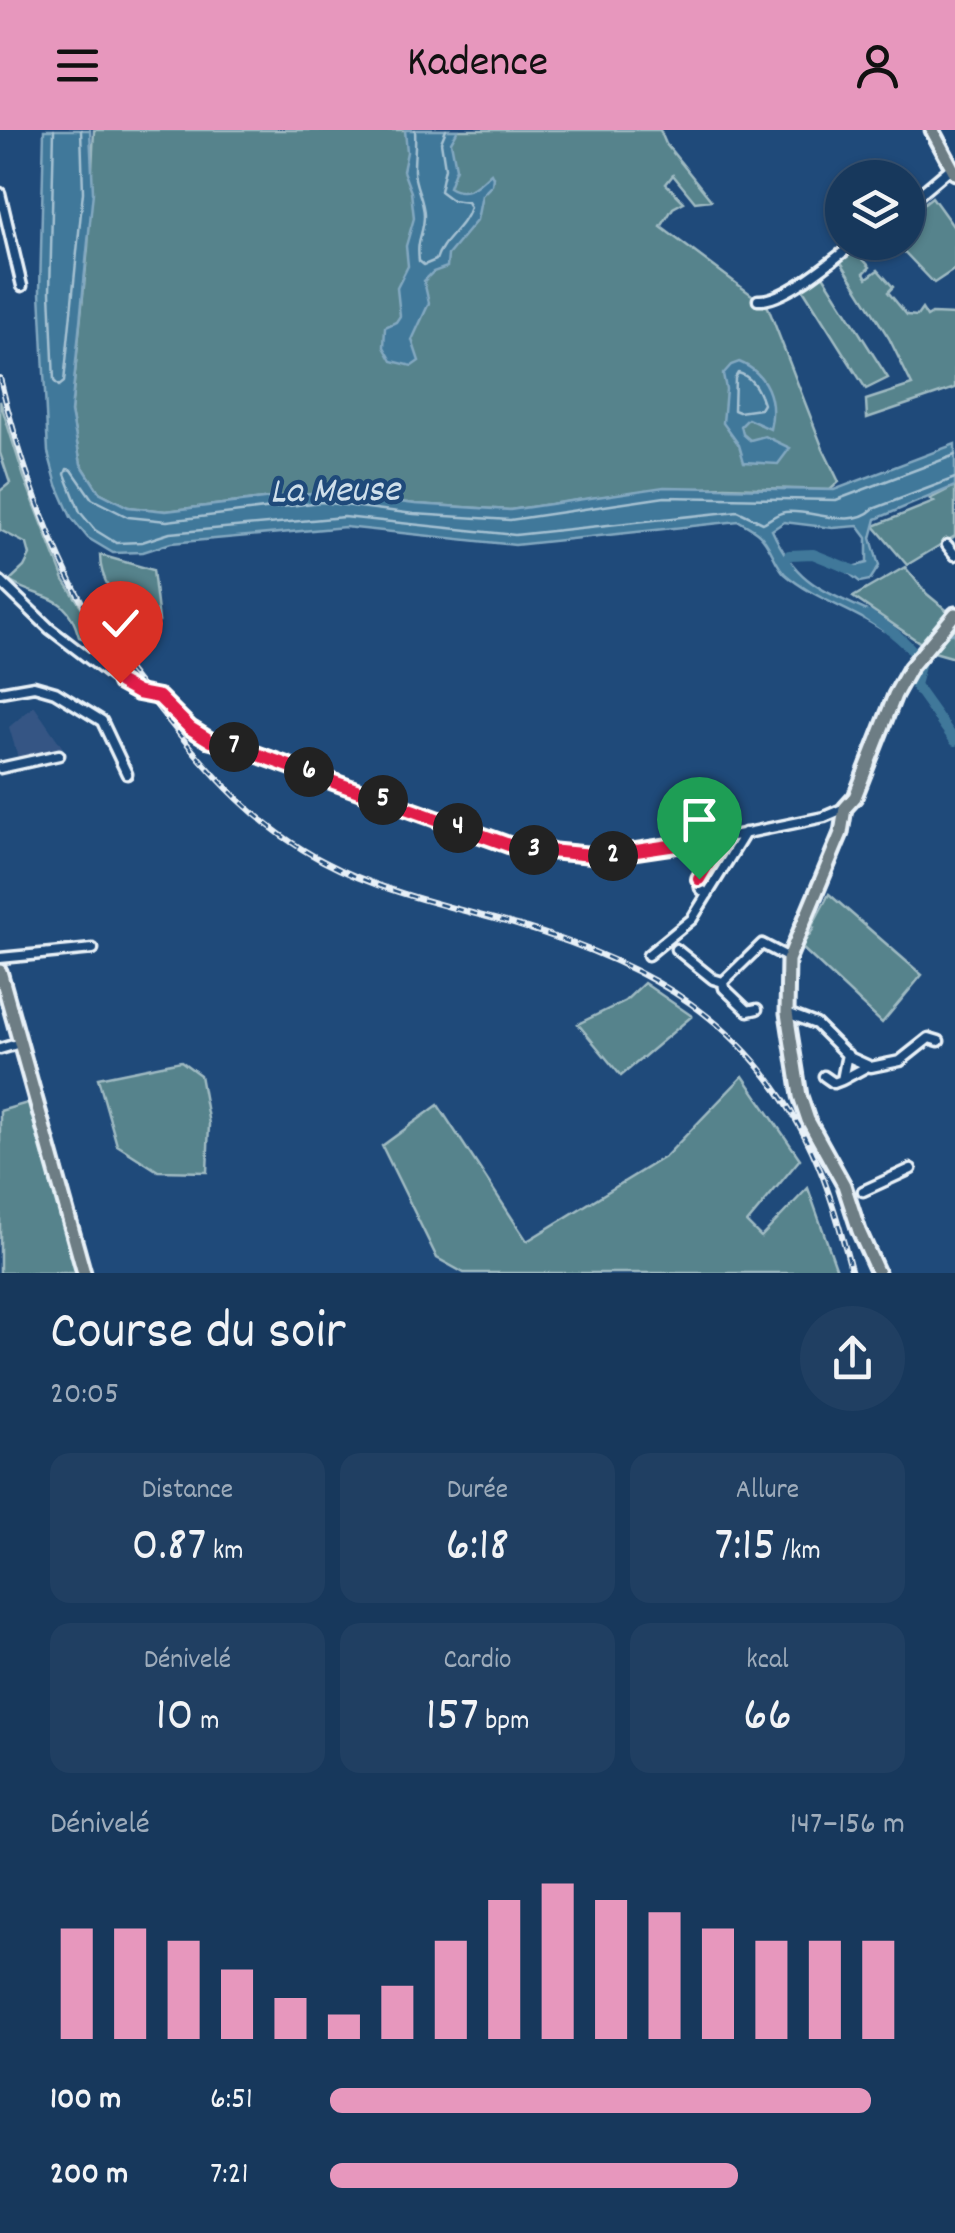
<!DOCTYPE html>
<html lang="fr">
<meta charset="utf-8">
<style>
:root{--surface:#17385c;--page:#203f62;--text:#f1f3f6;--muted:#9eacbb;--line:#365272;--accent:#e797bd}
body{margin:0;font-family:Dekko,sans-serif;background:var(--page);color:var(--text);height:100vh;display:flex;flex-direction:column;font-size:38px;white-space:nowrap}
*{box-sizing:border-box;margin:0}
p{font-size:32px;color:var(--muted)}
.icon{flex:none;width:55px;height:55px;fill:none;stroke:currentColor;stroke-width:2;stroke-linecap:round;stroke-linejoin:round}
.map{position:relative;height:1143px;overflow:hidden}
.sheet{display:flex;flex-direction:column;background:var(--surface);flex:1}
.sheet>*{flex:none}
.tools{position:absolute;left:825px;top:30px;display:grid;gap:20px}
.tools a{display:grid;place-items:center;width:100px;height:100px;border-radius:50%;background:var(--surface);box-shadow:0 2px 8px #0004,0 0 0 2px var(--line);font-size:50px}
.pin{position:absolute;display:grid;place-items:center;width:85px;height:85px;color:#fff;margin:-102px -42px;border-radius:50% 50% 50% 0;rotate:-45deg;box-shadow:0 0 10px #0007}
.pin .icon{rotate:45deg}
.km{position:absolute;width:50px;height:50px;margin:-25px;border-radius:50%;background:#222;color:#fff;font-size:28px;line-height:50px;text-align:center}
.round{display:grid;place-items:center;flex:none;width:105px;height:105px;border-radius:52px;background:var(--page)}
.head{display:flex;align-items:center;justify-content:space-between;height:170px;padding:0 50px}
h1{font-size:55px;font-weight:600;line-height:75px}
.figures{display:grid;grid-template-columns:repeat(3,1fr);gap:15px;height:170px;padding:10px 50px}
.figures div{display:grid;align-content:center;border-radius:20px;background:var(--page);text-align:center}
.figures b{font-size:50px;font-weight:600}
.figures small{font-size:28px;font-weight:400}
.figures p{font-size:28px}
.chart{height:280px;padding:20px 50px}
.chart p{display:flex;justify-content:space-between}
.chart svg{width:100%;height:180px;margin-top:10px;stroke:var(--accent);stroke-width:6}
ul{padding:0 50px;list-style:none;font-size:32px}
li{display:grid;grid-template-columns:160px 120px 1fr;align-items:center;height:75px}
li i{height:25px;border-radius:12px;background:var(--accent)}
header{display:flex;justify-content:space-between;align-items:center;height:130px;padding:0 50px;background:var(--accent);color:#111;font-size:45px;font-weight:600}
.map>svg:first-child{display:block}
.built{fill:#345584}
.green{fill:#56838c;stroke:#9fbac2;stroke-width:2.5}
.water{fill:#40789a;stroke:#83a8c0;stroke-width:2.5}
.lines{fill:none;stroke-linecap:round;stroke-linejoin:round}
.shore{stroke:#a5c1d2;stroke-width:2.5}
.stream{stroke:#83a8c0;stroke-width:2.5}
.river{stroke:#40789a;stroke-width:10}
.minor-casing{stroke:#e8f1f8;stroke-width:15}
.major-casing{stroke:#e8f1f8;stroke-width:19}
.minor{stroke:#1f4a7a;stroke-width:8}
.major{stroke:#6d7d84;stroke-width:11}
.rail-casing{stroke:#e8f1f8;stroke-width:6}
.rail{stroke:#1f4a7a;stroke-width:2.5;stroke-dasharray:8;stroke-linecap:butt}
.route-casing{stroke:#fff;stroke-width:20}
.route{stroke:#e11d48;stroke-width:12}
.labels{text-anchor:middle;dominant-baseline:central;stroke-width:9;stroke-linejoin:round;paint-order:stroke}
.water-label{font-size:38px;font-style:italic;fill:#cfdfea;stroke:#1f4a7a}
</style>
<header><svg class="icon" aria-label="menu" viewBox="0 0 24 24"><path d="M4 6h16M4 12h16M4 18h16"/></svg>Kadence<svg class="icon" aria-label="person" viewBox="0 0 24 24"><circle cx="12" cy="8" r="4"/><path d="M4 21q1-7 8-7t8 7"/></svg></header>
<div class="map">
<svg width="955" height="1143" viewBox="0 0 955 1143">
<rect width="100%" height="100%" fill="#1f4a7a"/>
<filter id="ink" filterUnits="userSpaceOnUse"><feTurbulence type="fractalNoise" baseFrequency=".01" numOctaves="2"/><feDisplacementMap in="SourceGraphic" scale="20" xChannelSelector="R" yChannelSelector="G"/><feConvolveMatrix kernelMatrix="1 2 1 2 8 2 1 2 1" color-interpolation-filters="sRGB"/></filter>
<g filter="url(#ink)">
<path class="built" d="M34,576L63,618L19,631L9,597Z"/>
<path class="green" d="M94,0H660L666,14L711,70L695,72L673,45L666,54L684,72L673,78L661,97L768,177L823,319L839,352L830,360L725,357L641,361L510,380L415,374L321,362L166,381L128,377L99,362L81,334L71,282L88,117Z
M932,67L955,99V139L934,153L896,113L908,112V86Z
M849,123L858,124L870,137L864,143L867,148L878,140L893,157L888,162L907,185L917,186L922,179L927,187L932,184L955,185V258L867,288L866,270L912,255L889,208L839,129Z
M821,142L888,248L866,259L801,156Z
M0,271L24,347L64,450L121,538L122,548C106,534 100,513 79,507C66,459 42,472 9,451L24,437L30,425L27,414L0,400V361L10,353L0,323Z
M955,356V406L907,435L874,396L934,372L930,369Z
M100,425L153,440L159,491L135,490C117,470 100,453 100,425Z
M905,437L927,464L955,487V528L934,522L853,467Z
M829,764L922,845L882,893L801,817L814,798L812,796Z
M644,853L692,886L621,946L578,894L625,871Z
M181,931L200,945L209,994L207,1042L158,1041L117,1015L98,948Z
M743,946L800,1029L747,1093L761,1107L808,1058L838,1143H464L437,1128L382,1016L438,975L527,1111L666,1026Z
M41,969L89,1143H0V981Z"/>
<path class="water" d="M44,0H90L93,62L71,282L81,334L99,362L128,377L166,381L321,362L415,374L510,380L664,357L834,360L955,314V356L876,389L871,408L879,436L870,450L860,452L844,439L867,433V408L858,396L833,398L784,392L772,400C797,455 823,460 874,484L881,499C850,478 814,469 785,444C774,433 771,415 759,404C754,399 746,395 739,391L515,415L345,397L171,413L143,422L113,423L88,408L71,387L57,355L48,322L40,162Z
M405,0H458L451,12L456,38L449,57C467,68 478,55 491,43L493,47L492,55L482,65L477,90L448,125L447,137L433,142L424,151L429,173L412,210L419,231L412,236L392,231L384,217L385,197L396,192L400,186L397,158L408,136L406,116L414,88L411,62L403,41L407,22Z
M739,232C767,243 777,270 770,299L748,289L741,296L743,304L750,310L765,306L790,318L778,334L744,332L739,315L723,293L726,259L723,244L731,235Z"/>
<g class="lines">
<path class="shore" d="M54,0L50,162L54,251L59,256L64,252L83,62L81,0
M415,0C416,14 414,26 414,39C413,53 424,69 424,85C424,105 416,107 419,131L424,135L436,130C442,109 464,99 470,77L467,72L452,70L440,61L445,38L441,12L446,0
M738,243C752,246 759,261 763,274L760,279L739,282L734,280L735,248Z
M955,325L836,370L665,367L510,390L414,384L321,372L167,391L128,387L92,369L72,340L67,339L65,344L80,382L95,400L116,413L142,412L170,403L344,387L515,405L738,381L763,393C769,390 777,383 785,382C812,379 851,400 873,379L955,348"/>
<path class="stream" d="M946,505L955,503"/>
<path class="river" d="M790,439L785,431L789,425L813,424L860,443
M868,485C889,498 908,512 921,532L915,555L955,611"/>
<g class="minor-casing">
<path id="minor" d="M0,63L22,156
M908,74L952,37
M758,170C784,172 834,129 856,112
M947,415L955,425
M0,451L50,499L130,560L159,567L190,598L206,609L257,623L517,718L603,727L723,708L824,687L845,678
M0,562L34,556L55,562L102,591L127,644
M0,638L59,625
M707,765L700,758L699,749L722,709
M676,819L713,849L723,852
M648,825L692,789L745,703
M0,828L93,819
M757,879L748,881L724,858L723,852L762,814L789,828
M787,883L816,894L849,927L871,937L900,931L929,908L939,911
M0,919L20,913
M847,924L842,950L868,936
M824,946L834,953L842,950
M863,1061L911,1039"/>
</g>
<g class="major-casing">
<path id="major" d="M932,0L955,43
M0,841L84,1143
M878,1143L859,1101L844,1055L808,990L800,966L787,883L788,830L841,703L845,678L855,667L895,565L910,538L955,484"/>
</g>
<use href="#minor" class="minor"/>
<use href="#major" class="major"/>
<g class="rail-casing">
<path id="rail" d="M0,248C17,321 49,416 87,481C111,520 141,555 168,590C213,647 258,697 323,731C383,763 452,777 517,795C649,834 751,891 812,1021C830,1060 841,1102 852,1143"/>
</g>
<use href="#rail" class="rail"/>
</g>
</g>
<g class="lines" filter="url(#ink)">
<g class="route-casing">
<path id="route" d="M120,553L138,563L159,567L190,598L211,611L256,624L517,718L603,726L723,708L699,749"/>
</g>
<use href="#route" class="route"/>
</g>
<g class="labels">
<g class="water-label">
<text transform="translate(335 363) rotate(-1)">La Meuse</text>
</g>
</g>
</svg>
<div class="tools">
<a><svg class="icon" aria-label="layers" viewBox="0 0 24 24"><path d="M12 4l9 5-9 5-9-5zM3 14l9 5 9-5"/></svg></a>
</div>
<div class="pin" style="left:699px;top:749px;background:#1e9e55"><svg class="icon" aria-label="arrive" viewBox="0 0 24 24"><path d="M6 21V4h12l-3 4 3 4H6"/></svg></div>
<div class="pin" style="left:120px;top:553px;background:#d93025"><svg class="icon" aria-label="check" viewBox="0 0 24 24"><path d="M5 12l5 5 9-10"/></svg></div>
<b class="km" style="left:613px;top:726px">2</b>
<b class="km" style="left:534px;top:720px">3</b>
<b class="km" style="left:458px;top:698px">4</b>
<b class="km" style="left:383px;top:670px">5</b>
<b class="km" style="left:309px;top:642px">6</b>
<b class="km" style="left:234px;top:617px">7</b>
</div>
<section class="sheet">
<div class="head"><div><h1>Course du soir</h1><p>20:05</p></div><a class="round"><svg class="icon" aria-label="share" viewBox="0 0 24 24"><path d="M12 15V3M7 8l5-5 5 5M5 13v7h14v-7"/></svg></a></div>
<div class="figures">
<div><p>Distance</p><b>0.87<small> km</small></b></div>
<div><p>Durée</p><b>6:18</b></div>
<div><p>Allure</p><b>7:15<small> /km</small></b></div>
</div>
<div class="figures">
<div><p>Dénivelé</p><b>10<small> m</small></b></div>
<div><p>Cardio</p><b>157<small> bpm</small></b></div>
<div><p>kcal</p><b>66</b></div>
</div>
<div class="chart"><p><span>Dénivelé</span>147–156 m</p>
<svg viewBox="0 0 160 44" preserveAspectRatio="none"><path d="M5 44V17M15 44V17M25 44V20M35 44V27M45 44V34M55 44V38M65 44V31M75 44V20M85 44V10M95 44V6M105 44V10M115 44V13M125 44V17M135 44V20M145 44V20M155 44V20"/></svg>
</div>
<ul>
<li><b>100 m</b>6:51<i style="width:94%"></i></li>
<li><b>200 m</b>7:21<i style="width:71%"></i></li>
</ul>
</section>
